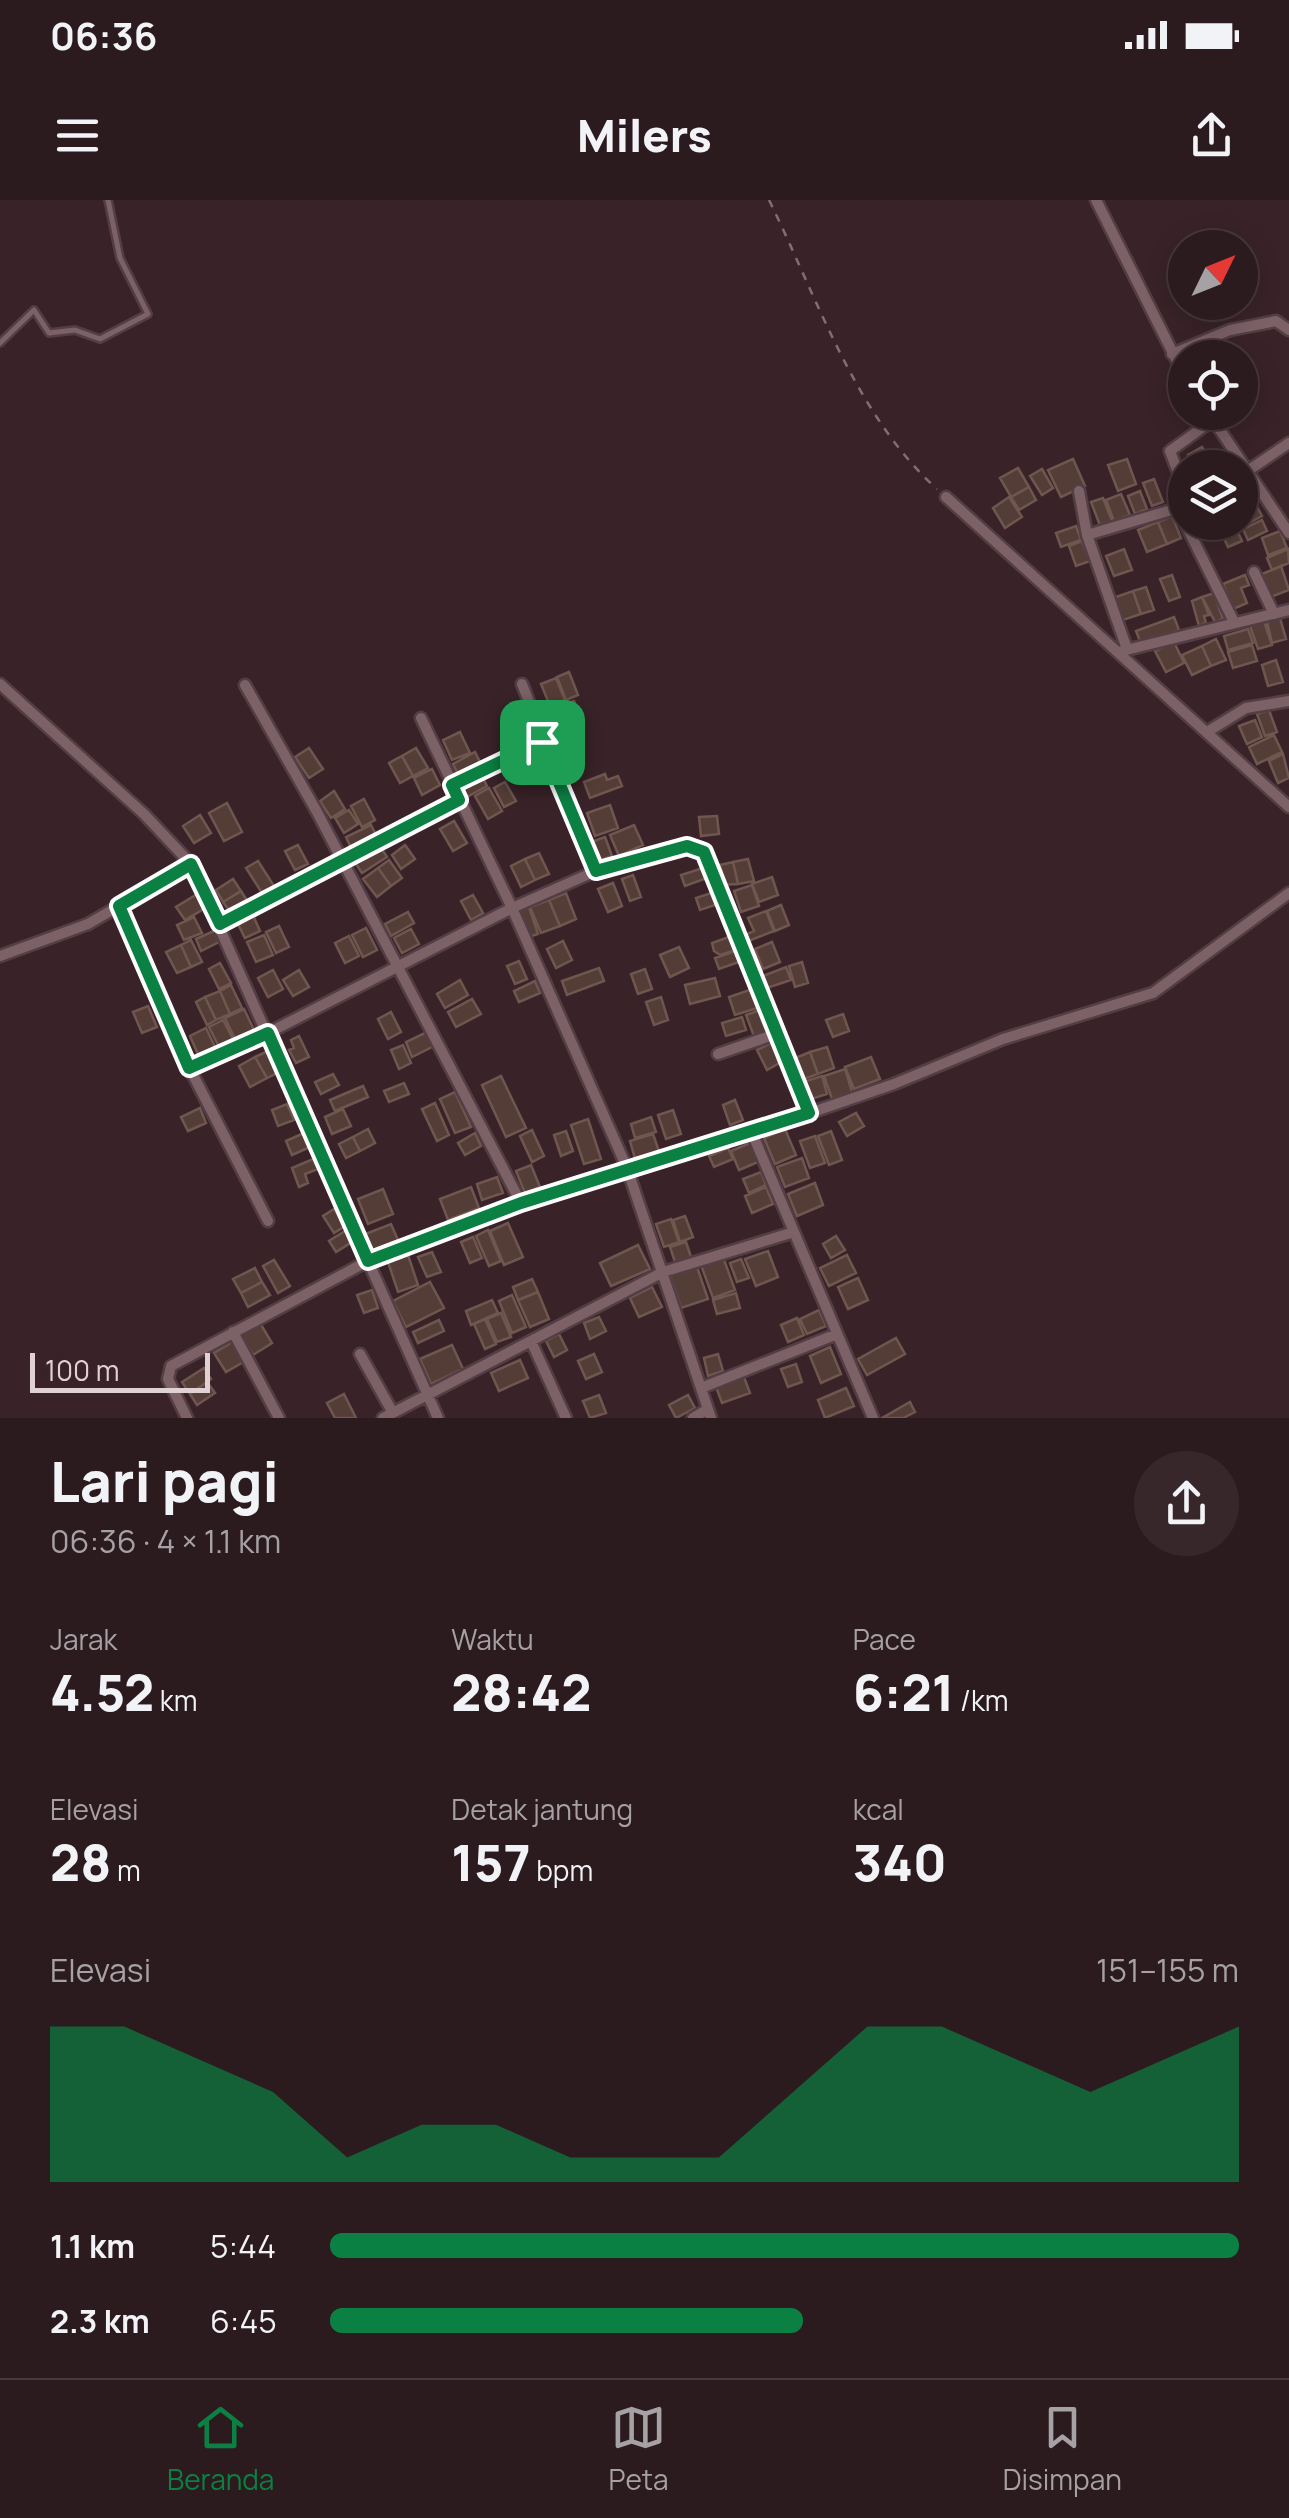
<!DOCTYPE html>
<html lang="id">
<meta charset="utf-8">
<style>
:root{--surface:#2b1a1e;--page:#37272b;--text:#f1f3f6;--muted:#a6a1a4;--line:#47383c;--accent:#0b8043}
body{margin:0;font-family:Manrope,sans-serif;background:var(--page);color:var(--text);height:100vh;display:flex;flex-direction:column;font-size:38px;white-space:nowrap}
*{box-sizing:border-box;margin:0}
p{font-size:32px;color:var(--muted)}
.icon{flex:none;width:55px;height:55px;fill:none;stroke:currentColor;stroke-width:2;stroke-linecap:round;stroke-linejoin:round}
.map{position:relative;height:1218px;overflow:hidden}
.details{display:flex;flex-direction:column;background:var(--surface);flex:1}
.details>*{flex:none}
.needle{width:65px;rotate:47deg}
.fabs{position:absolute;left:1168px;top:30px;display:grid;gap:20px}
.fabs a{display:grid;place-items:center;width:90px;height:90px;border-radius:50%;background:var(--surface);box-shadow:0 5px 25px #0003,0 0 0 2px var(--line);font-size:50px}
.scale{position:absolute;left:30px;bottom:25px;width:180px;box-sizing:border-box;padding-left:10px;border:5px solid #e0d1d4;border-top:0;font-size:28px;line-height:35px;white-space:nowrap;color:#e0d1d4;-webkit-text-stroke:8px #392328;paint-order:stroke}
.pin{position:absolute;display:grid;place-items:center;width:85px;height:85px;color:#fff;margin:-42px;border-radius:20px;box-shadow:0 5px 15px #0006}
.round{display:grid;place-items:center;flex:none;width:105px;height:105px;border-radius:52px;background:var(--page)}
.overview{display:flex;align-items:center;justify-content:space-between;height:170px;padding:0 50px}
h1{font-size:55px;font-weight:800;line-height:75px}
.figures{display:grid;grid-template-columns:repeat(3,1fr);gap:15px;height:170px;padding:10px 50px}
.figures div{display:grid;align-content:center}
.figures b{font-size:50px;font-weight:800}
.figures small{font-size:28px;font-weight:400}
.figures p{font-size:28px}
.chart{height:280px;padding:20px 50px}
.chart p{display:flex;justify-content:space-between}
.chart svg{width:100%;height:180px;margin-top:10px;fill:var(--accent);opacity:.7}
ul{padding:0 50px;list-style:none;font-size:32px}
li{display:grid;grid-template-columns:160px 120px 1fr;align-items:center;height:75px}
li i{height:25px;border-radius:12px;background:var(--accent)}
.status{display:flex;justify-content:space-between;align-items:center;height:70px;padding:0 50px;background:var(--surface);direction:ltr}
.status svg{height:28px;fill:currentColor}
header{display:flex;justify-content:space-between;align-items:center;height:130px;padding:0 50px;background:var(--surface);font-size:45px;font-weight:800}
.tab-bar{display:flex;justify-content:space-around;align-items:center;height:140px;border-top:2px solid var(--line);background:var(--surface);font-size:28px;color:var(--muted)}
.tab-bar a{display:grid;justify-items:center;gap:5px}
.tab-bar .active{color:var(--accent)}
.map>svg:first-child{display:block}
.building{fill:#553d37;stroke:#6f564f;stroke-width:2.5}
.lines{fill:none;stroke-linecap:round;stroke-linejoin:round}
.lane-casing{stroke:#523e44;stroke-width:10}
.street-casing{stroke:#523e44;stroke-width:15}
.path{stroke:#816e72;stroke-width:2.5;stroke-dasharray:8 8;stroke-linecap:butt}
.lane{stroke:#7c6167;stroke-width:5}
.street{stroke:#7c6167;stroke-width:10}
.route-casing{stroke:#fff;stroke-width:20}
.route{stroke:#0b8043;stroke-width:12}
</style>
<div class="status"><b>06:36</b><svg viewBox="0 0 49 12"><path d="M0 12V9h3v3zM5 12V6h3v6zM10 12V3h3v9zM15 12V0h3v12zM26 1h20v11H26zM47 4h2v5h-2z"/></svg></div>
<header><svg class="icon" aria-label="menu" viewBox="0 0 24 24"><path d="M4 6h16M4 12h16M4 18h16"/></svg>Milers<svg class="icon" aria-label="share" viewBox="0 0 24 24"><path d="M12 15V3M7 8l5-5 5 5M5 13v7h14v-7"/></svg></header>
<div class="map">
<svg width="1289" height="1218" viewBox="0 0 1289 1218">
<rect width="100%" height="100%" fill="#392328"/>
<path class="building" d="M1202,247L1213,265L1195,268L1188,255Z
M1073,259L1085,286L1061,297L1048,270Z
M1127,259L1136,284L1118,291L1108,265Z
M1018,268L1029,287L1011,297L1000,278Z
M1042,269L1053,288L1042,295L1030,276Z
M1154,279L1163,302L1152,306L1143,283Z
M1029,287L1036,300L1019,310L1011,297Z
M1140,291L1147,309L1135,314L1128,296Z
M1121,294L1130,315L1114,321L1106,300Z
M1009,297L1022,317L1005,328L993,308Z
M1103,298L1113,323L1101,328L1091,302Z
M1256,305L1262,316L1239,328L1240,313Z
M1172,316L1181,338L1167,344L1158,322Z
M1262,320L1267,331L1248,340L1243,329Z
M1158,322L1167,344L1147,352L1138,330Z
M1076,326L1081,340L1061,347L1056,333Z
M1235,326L1242,341L1228,347L1221,332Z
M1280,331L1287,348L1268,355L1262,338Z
M1082,341L1090,361L1076,366L1069,346Z
M1124,349L1132,370L1114,376L1106,356Z
M1288,349L1289,363L1272,370L1267,358Z
M1281,366L1289,390L1271,397L1262,374Z
M1172,375L1180,397L1169,401L1160,379Z
M1245,375L1249,385L1241,388L1247,403L1233,409L1223,384Z
M1146,387L1154,410L1141,414L1133,391Z
M1133,391L1141,414L1120,421L1113,398Z
M1214,393L1223,419L1215,422L1202,397Z
M1202,397L1209,415L1204,416L1206,423L1199,426L1192,401Z
M1174,417L1179,430L1141,444L1136,431Z
M1280,418L1286,439L1272,443L1267,421Z
M1264,421L1272,445L1258,449L1250,426Z
M1248,429L1253,443L1228,450L1224,436Z
M1216,439L1226,460L1211,466L1202,446Z
M1174,442L1184,463L1166,472L1155,451Z
M1252,445L1257,461L1233,468L1228,452Z
M1202,446L1211,466L1192,475L1182,455Z
M1276,460L1283,482L1268,486L1262,465Z
M569,472L578,495L566,500L557,477Z
M556,478L565,500L550,506L541,484Z
M574,501L581,521L564,527L557,507Z
M1269,510L1277,532L1265,536L1257,514Z
M1255,520L1262,537L1247,544L1239,526Z
M460,532L470,553L452,560L443,540Z
M1274,535L1282,552L1257,564L1249,547Z
M309,548L323,569L309,578L295,557Z
M416,548L428,568L413,576L402,556Z
M475,552L481,564L459,576L453,564Z
M1283,554L1289,578L1278,583L1269,561Z
M402,556L413,576L400,583L389,563Z
M432,569L440,585L422,595L414,578Z
M481,574L487,586L465,598L459,586Z
M605,574L607,580L618,576L622,586L590,598L584,582Z
M505,582L516,601L504,607L494,588Z
M489,588L502,611L488,619L475,596Z
M334,591L345,609L331,618L320,601Z
M364,599L375,620L362,627L351,606Z
M227,603L242,632L224,641L209,613Z
M610,605L618,628L595,636L587,613Z
M349,610L358,624L344,633L335,618Z
M200,615L211,633L194,643L183,626Z
M717,616L719,634L701,636L699,617Z
M454,621L467,643L453,651L440,629Z
M371,625L377,637L352,650L346,637Z
M634,625L643,645L619,656L610,635Z
M605,637L612,656L598,661L591,642Z
M298,645L308,664L295,670L285,651Z
M379,645L387,657L362,673L354,661Z
M405,645L415,659L401,669L392,655Z
M539,653L549,674L535,680L525,659Z
M525,659L535,680L521,687L511,666Z
M748,659L754,681L738,684L733,662Z
M389,660L402,678L391,686L378,668Z
M258,661L274,686L262,693L246,668Z
M733,662L738,684L719,685L716,673L722,672L720,665Z
M378,668L391,686L377,697L363,679Z
M703,668L707,678L685,686L681,675Z
M633,675L641,697L630,701L622,679Z
M772,677L778,695L759,702L752,684Z
M233,679L241,691L223,702L216,690Z
M613,683L622,706L608,712L598,689Z
M752,685L759,706L741,712L734,691Z
M241,691L248,702L231,713L223,702Z
M714,692L718,704L700,710L696,698Z
M199,693L207,707L185,720L176,707Z
M566,693L576,719L560,726L549,700Z
M473,695L483,713L471,720L461,701Z
M549,700L560,726L541,733L530,707Z
M781,705L789,725L775,731L767,711Z
M529,707L538,734L529,737L520,710Z
M766,711L774,731L746,742L743,736L754,731L748,718Z
M408,712L414,723L391,736L385,724Z
M252,713L260,731L245,738L236,720Z
M194,717L202,733L184,740L177,725Z
M279,726L289,747L276,753L266,732Z
M366,728L377,750L363,757L352,735Z
M411,729L419,744L402,753L394,738Z
M214,731L219,742L201,751L196,739Z
M264,735L273,755L256,762L247,742Z
M734,735L739,749L720,755L714,751L712,743Z
M349,736L359,756L345,763L335,743Z
M191,740L202,762L191,767L181,745Z
M563,741L572,760L556,768L547,749Z
M772,742L780,762L763,769L755,749Z
M181,745L191,767L177,773L166,752Z
M679,747L689,768L670,777L660,755Z
M738,750L742,761L719,769L715,758Z
M519,761L527,779L515,784L507,766Z
M802,762L808,783L795,787L789,766Z
M220,763L231,783L219,789L209,769Z
M786,767L791,780L767,788L763,776Z
M599,768L604,781L567,795L562,781Z
M645,769L652,789L638,794L631,774Z
M273,770L283,789L268,797L258,778Z
M299,770L309,787L293,796L283,780Z
M715,778L720,796L690,804L685,785Z
M460,780L468,795L445,808L437,794Z
M535,781L540,793L519,802L514,791Z
M231,785L242,808L230,814L220,791Z
M755,788L761,807L735,815L729,797Z
M220,791L230,814L216,820L205,797Z
M205,797L216,820L207,825L196,802Z
M661,797L668,820L654,825L646,802Z
M472,799L481,814L456,827L448,812Z
M148,806L157,827L142,833L133,812Z
M244,809L256,834L237,843L225,818Z
M763,809L771,833L755,839L746,815Z
M391,812L401,832L388,839L378,819Z
M843,814L849,831L833,837L826,820Z
M742,817L746,830L726,836L722,823Z
M223,820L233,839L219,847L209,827Z
M206,828L217,851L200,859L190,836Z
M427,832L434,846L412,857L406,842Z
M299,836L309,857L296,863L289,850L294,848L291,840Z
M773,842L783,861L767,870L757,850Z
M403,845L411,863L399,869L391,850Z
M827,847L834,868L818,874L810,852Z
M268,851L279,872L267,878L255,857Z
M810,852L818,874L801,880L793,859Z
M255,857L267,878L250,887L239,866Z
M871,857L880,879L854,889L845,867Z
M845,869L852,892L832,899L824,876Z
M333,874L339,885L321,894L315,882Z
M501,876L526,928L506,937L482,885Z
M822,876L827,894L808,900L803,882Z
M404,883L409,894L389,902L384,891Z
M363,886L368,897L335,911L330,900Z
M455,892L471,927L455,933L440,899Z
M735,900L743,920L730,925L723,905Z
M435,903L449,935L437,941L422,909Z
M287,904L294,920L278,926L272,910Z
M200,908L206,923L188,931L181,917Z
M343,909L351,926L332,934L325,917Z
M673,910L681,934L666,939L658,915Z
M856,913L864,926L847,936L839,922Z
M651,917L656,932L635,938L631,924Z
M588,919L601,959L584,964L571,925Z
M368,929L375,943L360,951L353,937Z
M785,929L796,955L775,964L764,938Z
M532,930L544,956L532,962L520,936Z
M566,931L573,951L561,956L554,935Z
M831,931L842,960L829,965L818,936Z
M304,933L310,947L292,955L286,941Z
M475,933L481,946L465,955L458,943Z
M653,934L660,954L636,962L630,941Z
M815,936L825,963L810,968L800,941Z
M353,937L360,951L346,958L339,944Z
M750,943L758,962L739,970L731,951Z
M728,948L733,959L714,967L709,956Z
M802,958L809,978L785,987L777,967Z
M313,959L318,969L305,974L308,983L299,987L292,968Z
M531,965L540,987L525,993L516,971Z
M761,972L766,985L749,993L743,979Z
M497,977L503,993L482,1000L477,984Z
M815,983L823,1005L797,1016L788,994Z
M471,987L479,1008L448,1020L440,999Z
M766,987L773,1004L752,1013L745,996Z
M383,989L393,1014L368,1024L358,999Z
M334,1009L345,1026L334,1033L323,1016Z
M685,1016L693,1037L680,1042L673,1020Z
M671,1019L679,1042L664,1047L656,1024Z
M508,1023L523,1057L504,1065L490,1031Z
M391,1024L398,1040L370,1052L363,1035Z
M488,1030L501,1061L489,1066L476,1036Z
M345,1031L352,1042L336,1052L329,1041Z
M836,1036L845,1050L831,1058L823,1044Z
M473,1037L482,1058L470,1063L461,1042Z
M686,1042L691,1057L675,1062L670,1047Z
M638,1045L650,1069L611,1086L600,1063Z
M768,1051L778,1077L756,1086L745,1059Z
M432,1052L441,1072L427,1077L418,1057Z
M408,1055L418,1085L398,1092L388,1062Z
M847,1055L856,1073L829,1086L820,1068Z
M723,1057L735,1090L713,1098L701,1065Z
M741,1059L749,1078L737,1082L730,1063Z
M274,1060L290,1086L278,1093L263,1066Z
M696,1064L708,1099L681,1108L669,1073Z
M255,1068L262,1082L241,1093L233,1079Z
M858,1078L868,1100L848,1109L838,1087Z
M532,1079L538,1092L518,1100L513,1087Z
M262,1082L270,1095L248,1107L241,1093Z
M430,1082L444,1108L406,1127L393,1101Z
M652,1087L662,1107L639,1117L630,1098Z
M372,1090L378,1108L364,1113L357,1095Z
M538,1092L549,1119L530,1127L518,1100Z
M736,1093L740,1108L717,1114L713,1100Z
M512,1095L526,1127L512,1133L499,1101Z
M492,1100L498,1113L471,1125L466,1111Z
M819,1110L826,1126L807,1134L800,1119Z
M501,1113L511,1137L497,1142L487,1119Z
M599,1117L606,1131L590,1139L584,1123Z
M797,1118L804,1135L788,1142L781,1125Z
M485,1119L496,1144L485,1149L474,1124Z
M439,1120L444,1131L418,1143L413,1132Z
M260,1123L272,1143L253,1155L240,1135Z
M559,1134L567,1150L554,1157L546,1141Z
M896,1138L905,1154L867,1175L858,1159Z
M234,1141L245,1161L226,1172L214,1153Z
M452,1145L463,1169L431,1184L420,1159Z
M830,1147L841,1174L821,1183L810,1156Z
M594,1154L602,1172L586,1179L578,1161Z
M718,1154L723,1171L708,1176L704,1158Z
M520,1160L528,1178L499,1191L491,1173Z
M796,1164L802,1182L788,1187L781,1169Z
M204,1168L211,1179L190,1194L182,1182Z
M744,1177L750,1193L722,1203L716,1187Z
M207,1182L215,1193L197,1205L190,1194Z
M846,1188L854,1206L825,1218L818,1200Z
M344,1194L356,1218H335L327,1203Z
M599,1195L606,1213L590,1218L583,1201Z
M688,1195L695,1208L676,1218L669,1205Z
M910,1202L915,1212L903,1218H882Z"/>
<g class="lines">
<g class="lane-casing">
<path id="lane" d="M0,143L34,110L49,133L75,130L100,139L148,114L120,58L108,0"/>
</g>
<g class="street-casing">
<path id="street" d="M1096,0L1185,177
M1172,154L1230,130L1276,121L1289,130
M1208,212L1289,333
M1240,276L1289,243
M1079,291L1087,335L1127,449
M1185,291L1170,251L1213,220
M946,297L1289,607
M1178,309L1234,422
M1087,335L1185,306
M1254,372L1274,414
M1118,452L1289,410
M0,484L144,614L191,664L438,1218
M522,484L596,671
M245,485L317,612L521,1003
M421,518L512,708L596,671L687,646L701,648L809,913
M1207,532L1246,508L1289,501
M452,585L542,542
M119,706L189,867L268,833L512,708L627,968L708,1209
M220,723L459,600
M0,756L88,724L191,664
M718,854L776,834
M189,867L268,1021
M752,933L873,1218
M233,1132L279,1218
M531,1141L566,1218
M360,1154L393,1213
M701,1188L837,1134
M187,1218L168,1179L171,1166L368,1061L521,1003L752,933L894,884L1003,839L1153,793L1289,693
M383,1218L663,1072L794,1032
M693,1218L708,1209L711,1218"/>
</g>
<path class="path" d="M769,0C817,97 855,215 937,289"/>
<use href="#lane" class="lane"/>
<use href="#street" class="street"/>
</g>
<g class="lines">
<g class="route-casing">
<path id="route" d="M542,542L596,671L687,646L704,652L809,913L521,1003L368,1061L268,833L189,868L119,706L191,664L220,724L459,600L452,585Z"/>
</g>
<use href="#route" class="route"/>
</g>
</svg>
<div class="fabs">
<a><svg class="needle" viewBox="-14 -14 28 28"><path d="M0-13l5 13h-10z" fill="#e53935"/><path d="M0 13l5-13h-10z" fill="#a6a1a4"/></svg></a>
<a><svg class="icon" aria-label="locate" viewBox="0 0 24 24"><circle cx="12" cy="12" r="6"/><path d="M12 2v4M12 18v4M2 12h4M18 12h4"/></svg></a>
<a><svg class="icon" aria-label="layers" viewBox="0 0 24 24"><path d="M12 4l9 5-9 5-9-5zM3 14l9 5 9-5"/></svg></a>
</div>
<div class="scale">100 m</div>
<div class="pin" style="left:542px;top:542px;background:#1e9e55"><svg class="icon" aria-label="arrive" viewBox="0 0 24 24"><path d="M6 21V4h12l-3 4 3 4H6"/></svg></div>
</div>
<section class="details">
<div class="overview"><div><h1>Lari pagi</h1><p>06:36 · 4 × 1.1 km</p></div><a class="round"><svg class="icon" aria-label="share" viewBox="0 0 24 24"><path d="M12 15V3M7 8l5-5 5 5M5 13v7h14v-7"/></svg></a></div>
<div class="figures">
<div><p>Jarak</p><b>4.52<small> km</small></b></div>
<div><p>Waktu</p><b>28:42</b></div>
<div><p>Pace</p><b>6:21<small> /km</small></b></div>
</div>
<div class="figures">
<div><p>Elevasi</p><b>28<small> m</small></b></div>
<div><p>Detak jantung</p><b>157<small> bpm</small></b></div>
<div><p>kcal</p><b>340</b></div>
</div>
<div class="chart"><p><span>Elevasi</span>151–155 m</p>
<svg viewBox="0 0 160 44" preserveAspectRatio="none"><path d="M0 44V6L10 6L20 14L30 22L40 38L50 30L60 30L70 38L80 38L90 38L100 22L110 6L120 6L130 14L140 22L150 14L160 6V44z"/></svg>
</div>
<ul>
<li><b>1.1 km</b>5:44<i style="width:100%"></i></li>
<li><b>2.3 km</b>6:45<i style="width:52%"></i></li>
</ul>
</section>
<nav class="tab-bar">
<a class="active"><svg class="icon" aria-label="home" viewBox="0 0 24 24"><path d="M3 11l9-7 9 7M6 9v11h12V9"/></svg>Beranda</a>
<a><svg class="icon" aria-label="map" viewBox="0 0 24 24"><path d="M3 6l6-2 6 2 6-2v14l-6 2-6-2-6 2zM9 4v14M15 6v14"/></svg>Peta</a>
<a><svg class="icon" aria-label="saved" viewBox="0 0 24 24"><path d="M7 4h10v16l-5-4-5 4z"/></svg>Disimpan</a>
</nav>
